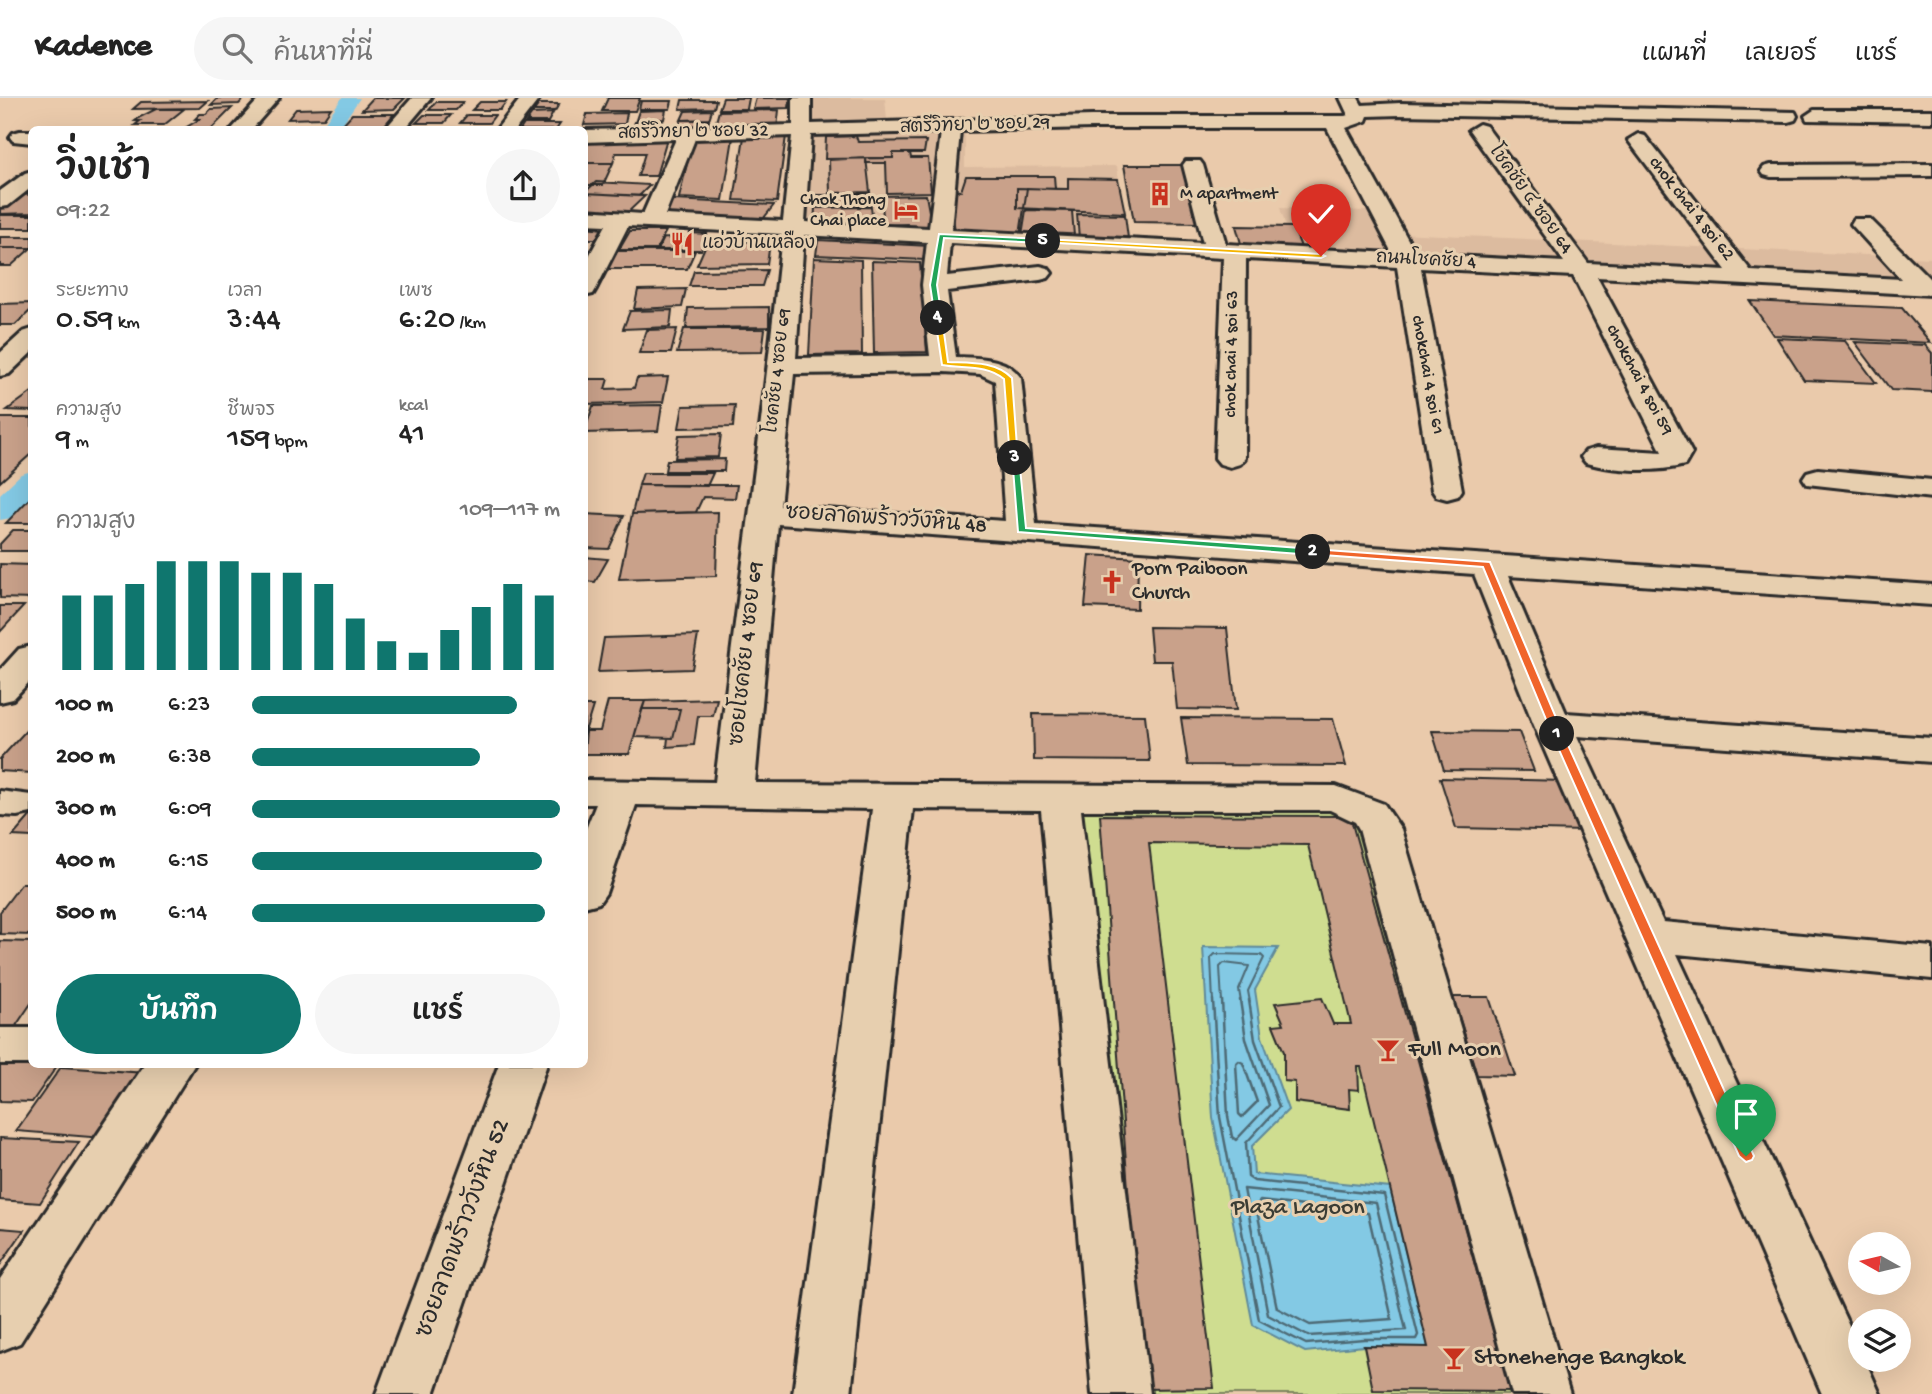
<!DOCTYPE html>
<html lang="th">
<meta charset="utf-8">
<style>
:root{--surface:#fff;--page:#f6f6f6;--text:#222;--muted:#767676;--line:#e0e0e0;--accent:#0f766e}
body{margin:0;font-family:"Gochi Hand","Playpen Sans Thai",sans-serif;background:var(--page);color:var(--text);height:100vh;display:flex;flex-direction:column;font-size:26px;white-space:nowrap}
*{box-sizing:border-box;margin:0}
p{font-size:23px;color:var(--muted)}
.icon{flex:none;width:38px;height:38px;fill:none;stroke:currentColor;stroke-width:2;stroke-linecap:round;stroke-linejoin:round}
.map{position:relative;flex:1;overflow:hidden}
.details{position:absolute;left:28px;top:28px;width:560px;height:942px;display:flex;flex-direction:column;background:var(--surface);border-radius:10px;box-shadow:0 7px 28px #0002}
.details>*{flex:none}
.needle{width:46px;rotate:278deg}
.tools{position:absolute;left:1848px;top:1134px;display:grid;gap:14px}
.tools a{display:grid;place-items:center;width:63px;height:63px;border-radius:50%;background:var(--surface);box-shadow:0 7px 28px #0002;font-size:35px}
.pin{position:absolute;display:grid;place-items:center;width:60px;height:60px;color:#fff;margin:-72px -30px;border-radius:50% 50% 50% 0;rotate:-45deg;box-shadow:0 0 7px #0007}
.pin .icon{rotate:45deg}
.km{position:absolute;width:35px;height:35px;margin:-18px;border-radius:50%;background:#222;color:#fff;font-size:19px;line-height:35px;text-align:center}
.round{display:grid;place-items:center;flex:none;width:74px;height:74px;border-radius:37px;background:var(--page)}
.head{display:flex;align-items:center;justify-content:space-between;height:119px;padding:0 28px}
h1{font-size:38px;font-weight:600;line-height:52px}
.stats{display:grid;grid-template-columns:repeat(3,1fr);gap:10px;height:119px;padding:7px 28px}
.stats div{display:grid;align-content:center}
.stats b{font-size:30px;font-weight:600}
.stats small{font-size:19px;font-weight:400}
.stats p{font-size:19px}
.chart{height:196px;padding:14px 28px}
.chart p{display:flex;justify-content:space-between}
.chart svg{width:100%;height:126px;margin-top:7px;stroke:var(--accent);stroke-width:6}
.cta{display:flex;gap:14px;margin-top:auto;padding:14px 28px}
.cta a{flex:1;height:80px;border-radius:42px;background:var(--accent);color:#fff;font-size:28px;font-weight:600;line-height:80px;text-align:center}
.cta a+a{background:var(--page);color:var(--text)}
ul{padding:0 28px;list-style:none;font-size:23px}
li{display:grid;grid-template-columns:112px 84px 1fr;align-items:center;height:52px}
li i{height:18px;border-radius:9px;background:var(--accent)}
header{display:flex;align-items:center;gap:42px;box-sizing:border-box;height:98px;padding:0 35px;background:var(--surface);border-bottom:2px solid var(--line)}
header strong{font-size:33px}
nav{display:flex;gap:38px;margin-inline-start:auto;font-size:24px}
.search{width:490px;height:63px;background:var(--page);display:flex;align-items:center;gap:18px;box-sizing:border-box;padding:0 24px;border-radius:38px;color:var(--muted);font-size:26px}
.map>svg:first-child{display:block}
.built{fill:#dcbb9f}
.green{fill:#cfdd90;stroke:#7d845e;stroke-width:2}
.water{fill:#83c9e4;stroke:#608a9a;stroke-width:2}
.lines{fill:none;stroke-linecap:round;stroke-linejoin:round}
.shore-far1{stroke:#4e6a75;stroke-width:2}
.shore{stroke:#4e6a75;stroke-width:2.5}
.canal{fill:#83c9e4;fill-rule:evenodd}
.building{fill:#c9a18a;stroke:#2b2b2b;stroke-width:2}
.minor-casing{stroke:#2b2b2b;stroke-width:6}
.minor{fill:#e7cfaf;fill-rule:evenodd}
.split-1{fill:#f0652b;stroke:#fff;stroke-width:2}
.split-2{fill:#f0652b;stroke:#fff;stroke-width:2}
.split-3{fill:#22a559;stroke:#fff;stroke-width:2}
.split-4{fill:#f5b400;stroke:#fff;stroke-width:2}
.split-5{fill:#22a559;stroke:#fff;stroke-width:2}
.split-6{fill:#f5b400;stroke:#fff;stroke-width:2}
.labels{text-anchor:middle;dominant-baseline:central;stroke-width:6;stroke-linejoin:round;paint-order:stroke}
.far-street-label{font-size:18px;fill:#2b2b2b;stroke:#e7cfaf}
.far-poi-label{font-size:18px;fill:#2b2b2b;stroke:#e7cfaf;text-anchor:start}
.street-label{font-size:21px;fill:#2b2b2b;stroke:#e7cfaf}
.poi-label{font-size:21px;fill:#2b2b2b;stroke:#e7cfaf;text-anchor:start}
.near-poi-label{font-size:24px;fill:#2b2b2b;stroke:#e7cfaf;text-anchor:start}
.near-park-label{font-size:24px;fill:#3b3d35;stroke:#e7cfaf}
.near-street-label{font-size:24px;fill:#2b2b2b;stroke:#e7cfaf}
</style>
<header>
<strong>Kadence</strong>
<div class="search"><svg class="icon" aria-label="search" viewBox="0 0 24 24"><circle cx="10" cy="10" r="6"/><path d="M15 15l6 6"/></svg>ค้นหาที่นี่</div>
<nav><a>แผนที่</a><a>เลเยอร์</a><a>แชร์</a></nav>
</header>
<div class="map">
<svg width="1932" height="1296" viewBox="0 0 1932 1296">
<rect width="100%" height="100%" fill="#eacaab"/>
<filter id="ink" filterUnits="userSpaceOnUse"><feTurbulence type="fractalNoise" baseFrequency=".0143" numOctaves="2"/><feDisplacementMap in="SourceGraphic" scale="14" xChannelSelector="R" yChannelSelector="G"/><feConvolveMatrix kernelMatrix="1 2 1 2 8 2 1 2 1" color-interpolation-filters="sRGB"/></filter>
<g filter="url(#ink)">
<path class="built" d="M812,0H885L888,33H965V69L1117,68L1128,144L805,126Z
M1280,110L1368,113L1377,134L1932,160V186L1294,153Z"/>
<path class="green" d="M1330,706L1372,713L1541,1296H1135L1075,716L1099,707Z"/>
<path class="water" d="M1203,849L1278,850L1255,892L1262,939L1288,1012L1252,1048L1254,1076L1390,1090L1428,1249L1364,1248L1305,1254L1253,1227L1213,1020Z"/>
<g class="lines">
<path class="shore-far1" d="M1213,904L1211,860L1215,856L1261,857L1264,860L1248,893L1250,904
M1222,904L1220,869L1224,865L1249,868L1239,892L1241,904"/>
<path class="shore" d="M1213,902L1220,1019L1259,1222L1306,1246L1364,1241H1416L1418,1237L1384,1097L1254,1083L1248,1079L1246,1045L1279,1009L1255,942L1249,902
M1222,902L1228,1018L1232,1039L1236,1042L1269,1007L1246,941L1240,902
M1239,963L1243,965L1257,1004L1242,1019L1239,1016L1236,966Z
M1244,1091L1376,1105L1406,1232L1308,1238L1268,1217Z
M1260,1103L1368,1115L1392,1221L1310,1227L1277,1210L1256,1108Z"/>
<path class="canal" d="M342,0H360L338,32H319Z
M32,373V399L11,420L0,422V396L21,376Z"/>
</g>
<path class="building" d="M218,0H245L239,6L211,7Z
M373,0H405L394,11L362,12Z
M608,0H640L635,13H602Z
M723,0H749L747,11H719Z
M756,0H790L789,10L753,11Z
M682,2H716L714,10L680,11Z
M208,3L200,10L133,11L141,4Z
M641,3H672L670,11H639Z
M436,4H463L456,12H429Z
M480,4H506L500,12H472Z
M539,6H559L555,13H534Z
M232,10L210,32L185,30L200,21H195L200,16H206L211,11Z
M331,10L324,20L288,21L296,11Z
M156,11H184L164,27H135L140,23H135L140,19Z
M666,12L664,21L636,22L639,13Z
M712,12L709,21L681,22L685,13Z
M779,12L777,30L714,31L719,13Z
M553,15L548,24H526L532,16Z
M627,15L625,26L584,27L587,16Z
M352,16H394L385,27H342Z
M424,17H451L444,25H416Z
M467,17H495L489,25H460Z
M681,22H709L708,32L679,33Z
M663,23L658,32L631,33L635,24Z
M524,26H560L556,32H520Z
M382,28L379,32H335L336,29Z
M668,37L656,78H638L645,55H616L613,65H584V38Z
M786,38L777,104L734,102L744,39Z
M856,38L858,44L926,43L924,55H893V60L825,61L826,39Z
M693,40H733L723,102L679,100Z
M893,55H910L911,60H928L931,94L887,95L886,65H866V60H893Z
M866,60L870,94L830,95L829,62Z
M584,65H613L603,87H584Z
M1124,67H1183L1198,125L1134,124Z
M966,78H1054L1055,91L1027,90L1020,137L955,133L949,92L961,93Z
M1068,80L1118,81L1125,115L1017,110V90L1068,91Z
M596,84L650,87L639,98L584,95Z
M584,95L645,98L625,117L584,114Z
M17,96L32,97V115L0,116V110Z
M870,96L871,107L816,109L815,97Z
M926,97L932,130H908L907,126L884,127L881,98Z
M674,102L774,107L763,121L660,116Z
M871,109L873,126L814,127L815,110Z
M1026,112L1072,113L1074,138L1022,137Z
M1077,116L1125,117L1128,140H1079Z
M0,117H32V130H0Z
M1236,128L1293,129L1301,149H1242Z
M584,129L604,131L598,141H584Z
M630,133H666L656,152H619Z
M690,135L707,136L701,152H658L664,140L687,141Z
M0,139H32V150H0Z
M708,142L770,145L767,166L697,167Z
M818,142L930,148L925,162L816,157Z
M0,150H31L11,168H0Z
M615,153H695L687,171H605Z
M814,160L861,162L862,256L809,257Z
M872,163L920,165L927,254L874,255Z
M767,172L762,188H689L694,173Z
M686,191L682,209L634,211L638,192Z
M1750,203L1902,210L1931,245L1773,237Z
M32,205V211L15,227H0V206Z
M769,209V229L686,230L688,210Z
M672,212L670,229L623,231L630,213Z
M677,231L671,255H639L647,232Z
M684,231H765L762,254L677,255Z
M1777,240L1845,243L1876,285L1804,282Z
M1855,244L1925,247L1932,255V294L1891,292Z
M668,279L663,304L584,306V281H608L605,291L634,290L637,280Z
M32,294V313L7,312Z
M662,307L658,333L584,335L593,308Z
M735,307L733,329L679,330L683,308Z
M0,320H32V355L0,384Z
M721,336L718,359L675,360L679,337Z
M725,361L724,373H665L667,362Z
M643,375H713L707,388L639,387Z
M639,387H737L735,400L703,399L696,414L632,416Z
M32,398V425H6Z
M718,414L716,478L619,481L632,416Z
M584,416L624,418L609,451L584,450Z
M13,432H32V453H0V446Z
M1090,457L1138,460L1137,511L1085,509Z
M584,459L608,461L595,484L584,483Z
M0,466L32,467V501L0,500Z
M0,508H24L0,534Z
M1149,529L1227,530L1236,612L1177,611L1172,563H1152Z
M698,537L692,571L598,574L604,540Z
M717,601L713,618H698L694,647L667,649L668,640H673L680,611H642L645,603Z
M608,603H645L629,656H584L586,633H600Z
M584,608H593L584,637Z
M642,611H680L673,640L634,639Z
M1033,616L1145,617L1150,663L1034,662Z
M1181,620L1333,621L1346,668L1188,667Z
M32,626V675L0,673V661Z
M1432,633L1519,634L1534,673L1444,672Z
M1440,680L1565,683L1586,733L1456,730Z
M32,716V739L13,738Z
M1100,717L1350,718L1510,1293L1373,1292L1364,1248L1428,1249L1361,969H1358L1359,992L1349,991L1350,1011L1295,1004V984L1284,983V954L1273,927L1284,926L1275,905L1322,900L1333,926H1351L1308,747L1149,745L1214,1290L1143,1291Z
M22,785H32V837L0,836V814Z
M0,843L32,844V904L9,938H0Z
M1453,899H1489L1515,978L1477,977Z
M0,965L57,968L32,1004L0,1003Z
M61,969L145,975L103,1040L16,1033Z
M0,1040L79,1044L40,1105L0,1102Z
M0,1130L24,1132L0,1167Z"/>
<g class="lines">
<g class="minor-casing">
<path id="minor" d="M260,0H279L251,32H231Z
M412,0H431L404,32H384Z
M521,0H540L515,32H496Z
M793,0H811V26L1092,18H1345L1348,17L1340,0H1358L1362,7L1400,5L1795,14L1797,18L1795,22L1788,24L1400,17L1368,18L1366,23L1346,30L1416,156L1564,164L1469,32L1479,26L1486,28L1588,165L1726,172L1628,42L1638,36L1645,38L1751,173L1901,181L1851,126L1854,121H1870L1932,183V197L1597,179L1692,355L1685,367C1655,375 1616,373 1586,365L1581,359L1586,353L1596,350L1662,354L1573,178L1421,170L1462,392L1458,398L1447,401L1436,398L1432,392L1397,169L1246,161L1245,360L1240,366L1230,369L1220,366L1215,360L1223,160L950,145L947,178L1040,168L1048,170L1052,175L1048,180L1040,182L947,193L956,259C979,260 1007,259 1021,280L1036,426L1932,487V507L1508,478L1566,615L1932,640V664L1577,638L1663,824L1932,849V881L1677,856L1860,1252V1262H1865L1880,1296H1822L1533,625L1474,476L778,426L755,685L1336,688L1384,706L1401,731L1570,1296H1512L1359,731L1355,724L1330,712H1081L1150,1296H1092L1041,712L913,711L851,1296H793L872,711L636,707L606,795L599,805L584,809V736L596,706H584V682L715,684C737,501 764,319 782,136L628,128L596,191L593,196L584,198V167L606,127L584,126V112L643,116L676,41L584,44V32L793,27ZM1092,30H1327L1392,155L1226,146L1203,67L1200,63H1186L1183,67L1203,145L951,132L960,33ZM941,34L929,130L805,124L811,37ZM792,38L783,123L665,117L695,41ZM804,137L927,144L922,187L930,258L796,260ZM944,274L980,276L995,283L1005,423L780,408L794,276Z
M1814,12H1932V24L1807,22L1805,18Z
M20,33H32V45L13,43L10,39L13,35Z
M1932,66V78L1771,79L1764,77L1761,73L1764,69L1771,67Z
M32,73V89L8,108L0,109V93L25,75Z
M32,231V254L9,276L0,278V255L23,234Z
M1818,371L1932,382V400L1807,386L1803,380L1807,374Z
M32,548V581L13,601L0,604V572L19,551Z
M0,693L31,697V715L17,718L0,717Z
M0,930H32V966H0Z
M145,966H195L20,1245L0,1253V1181Z
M499,966H547L434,1296H376Z"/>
</g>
<use href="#minor" class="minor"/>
</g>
</g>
<path class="split-1" d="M1557,633L1563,636L1754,1058L1752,1062L1746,1064L1739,1058L1552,636Z"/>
<path class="split-2" d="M1313,451L1490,464L1563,636L1561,638L1552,636L1483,469L1310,456V452Z"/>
<path class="split-3" d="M1012,358L1019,360L1026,430L1313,451L1318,454L1313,457L1018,434Z"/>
<path class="split-4" d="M938,218L942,220L948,264C971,265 995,263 1012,280L1018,362L1010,360L1004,281C986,266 963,271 942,267L935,220Z"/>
<path class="split-5" d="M939,136L1043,141L1047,143L1043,145L944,140L937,187L942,220L938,222L935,220L930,187Z"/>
<path class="split-6" d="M1043,141L1321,156L1325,158L1321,160L1041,144Z"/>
<defs>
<g id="building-bare" transform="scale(1.89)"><path d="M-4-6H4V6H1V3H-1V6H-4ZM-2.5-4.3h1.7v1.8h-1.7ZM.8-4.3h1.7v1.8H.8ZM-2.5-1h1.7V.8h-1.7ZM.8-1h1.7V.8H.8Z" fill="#c8321e" stroke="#e7cfaf" stroke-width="2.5" paint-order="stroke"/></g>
<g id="hotel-bare" transform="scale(1.89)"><path d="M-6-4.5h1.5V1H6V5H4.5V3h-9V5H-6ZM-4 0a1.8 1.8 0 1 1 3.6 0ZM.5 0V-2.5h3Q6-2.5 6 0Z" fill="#c8321e" stroke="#e7cfaf" stroke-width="2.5" paint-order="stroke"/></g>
<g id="restaurant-bare" transform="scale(1.89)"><path d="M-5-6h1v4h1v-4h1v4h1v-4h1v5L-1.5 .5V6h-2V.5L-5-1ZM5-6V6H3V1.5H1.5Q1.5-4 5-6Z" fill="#c8321e" stroke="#e7cfaf" stroke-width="2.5" paint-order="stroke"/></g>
<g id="church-bare" transform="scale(1.89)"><path d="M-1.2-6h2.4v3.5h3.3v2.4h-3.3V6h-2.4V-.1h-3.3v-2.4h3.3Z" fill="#c8321e" stroke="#e7cfaf" stroke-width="2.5" paint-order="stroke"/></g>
<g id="bar-bare" transform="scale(1.89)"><path d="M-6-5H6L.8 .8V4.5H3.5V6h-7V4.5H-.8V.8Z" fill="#c8321e" stroke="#e7cfaf" stroke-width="2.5" paint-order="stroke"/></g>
</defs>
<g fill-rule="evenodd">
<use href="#building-bare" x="1160" y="96"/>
<use href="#hotel-bare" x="906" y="112"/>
<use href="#restaurant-bare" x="682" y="146"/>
<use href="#church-bare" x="1112" y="484"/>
<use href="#bar-bare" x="1388" y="952"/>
<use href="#bar-bare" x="1454" y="1260"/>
</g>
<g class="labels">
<g class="far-street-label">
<text transform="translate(975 28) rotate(-2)">สตรีวิทยา ๒ ซอย 29</text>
<text transform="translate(693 35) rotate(-1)">สตรีวิทยา ๒ ซอย 32</text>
<text transform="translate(1530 102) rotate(54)">โชคชัย ๔ ซอย 64</text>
<text transform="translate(1691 111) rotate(52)">chok chai 4 soi 62</text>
<text transform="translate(1426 163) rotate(3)">ถนนโชคชัย 4</text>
<text transform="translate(1232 256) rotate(-89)">chok chai 4 soi 63</text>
<text transform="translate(779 273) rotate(-84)">โชคชัย 4 ซอย 69</text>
<text transform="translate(1427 277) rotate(80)">chokchai 4 soi 61</text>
<text transform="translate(1639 282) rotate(62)">chokchai 4 soi 59</text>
</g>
<g class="far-poi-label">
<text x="1180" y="96">M apartment</text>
<text x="886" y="102" text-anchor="end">Chok Thong<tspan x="886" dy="21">Chai place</tspan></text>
<text x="702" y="146">แอ่วบ้านเหลือง</text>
</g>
<g class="street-label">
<text transform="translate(886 423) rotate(4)">ซอยลาดพร้าววังหิน 48</text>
<text transform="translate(748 556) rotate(-84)">ซอยโชคชัย 4 ซอย 69</text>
</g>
<g class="poi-label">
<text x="1132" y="472">Porn Paiboon<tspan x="1132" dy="24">Church</tspan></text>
</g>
<g class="near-poi-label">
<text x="1408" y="952">Full Moon</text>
<text x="1474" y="1260">Stonehenge Bangkok</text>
</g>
<g class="near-park-label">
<text x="1298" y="1110">Plaza Lagoon</text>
</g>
<g class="near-street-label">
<text transform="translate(464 1131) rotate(-70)">ซอยลาดพร้าววังหิน 52</text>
</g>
</g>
</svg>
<div class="tools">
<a><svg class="needle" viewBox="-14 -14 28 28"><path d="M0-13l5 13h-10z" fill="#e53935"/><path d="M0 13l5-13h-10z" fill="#767676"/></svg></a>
<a><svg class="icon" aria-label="layers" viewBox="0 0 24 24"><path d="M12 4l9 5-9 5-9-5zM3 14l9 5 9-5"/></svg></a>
</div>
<div class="pin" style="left:1746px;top:1058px;background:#1e9e55"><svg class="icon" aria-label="arrive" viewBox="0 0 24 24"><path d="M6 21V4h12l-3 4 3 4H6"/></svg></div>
<div class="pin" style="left:1321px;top:158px;background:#d93025"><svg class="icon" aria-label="check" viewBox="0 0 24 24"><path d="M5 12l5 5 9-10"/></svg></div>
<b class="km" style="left:1557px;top:636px">1</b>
<b class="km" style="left:1313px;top:454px">2</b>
<b class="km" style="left:1015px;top:360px">3</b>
<b class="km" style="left:938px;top:220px">4</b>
<b class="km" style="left:1043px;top:143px">5</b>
<section class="details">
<div class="head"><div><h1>วิ่งเช้า</h1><p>09:22</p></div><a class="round"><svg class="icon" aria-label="share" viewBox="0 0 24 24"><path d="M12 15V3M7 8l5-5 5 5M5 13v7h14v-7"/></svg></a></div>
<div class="stats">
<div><p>ระยะทาง</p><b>0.59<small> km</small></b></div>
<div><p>เวลา</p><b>3:44</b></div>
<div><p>เพซ</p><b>6:20<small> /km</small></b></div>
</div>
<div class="stats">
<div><p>ความสูง</p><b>9<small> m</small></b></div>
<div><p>ชีพจร</p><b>159<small> bpm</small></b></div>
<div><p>kcal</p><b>41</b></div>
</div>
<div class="chart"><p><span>ความสูง</span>109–117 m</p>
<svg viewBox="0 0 160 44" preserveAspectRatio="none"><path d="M5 44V18M15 44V18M25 44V14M35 44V6M45 44V6M55 44V6M65 44V10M75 44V10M85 44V14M95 44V26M105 44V34M115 44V38M125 44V30M135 44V22M145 44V14M155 44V18"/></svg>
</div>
<ul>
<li><b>100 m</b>6:23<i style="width:86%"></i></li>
<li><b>200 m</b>6:38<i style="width:74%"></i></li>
<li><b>300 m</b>6:09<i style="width:100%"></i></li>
<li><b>400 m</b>6:15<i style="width:94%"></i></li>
<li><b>500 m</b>6:14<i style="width:95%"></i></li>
</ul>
<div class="cta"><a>บันทึก</a><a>แชร์</a></div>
</section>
</div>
